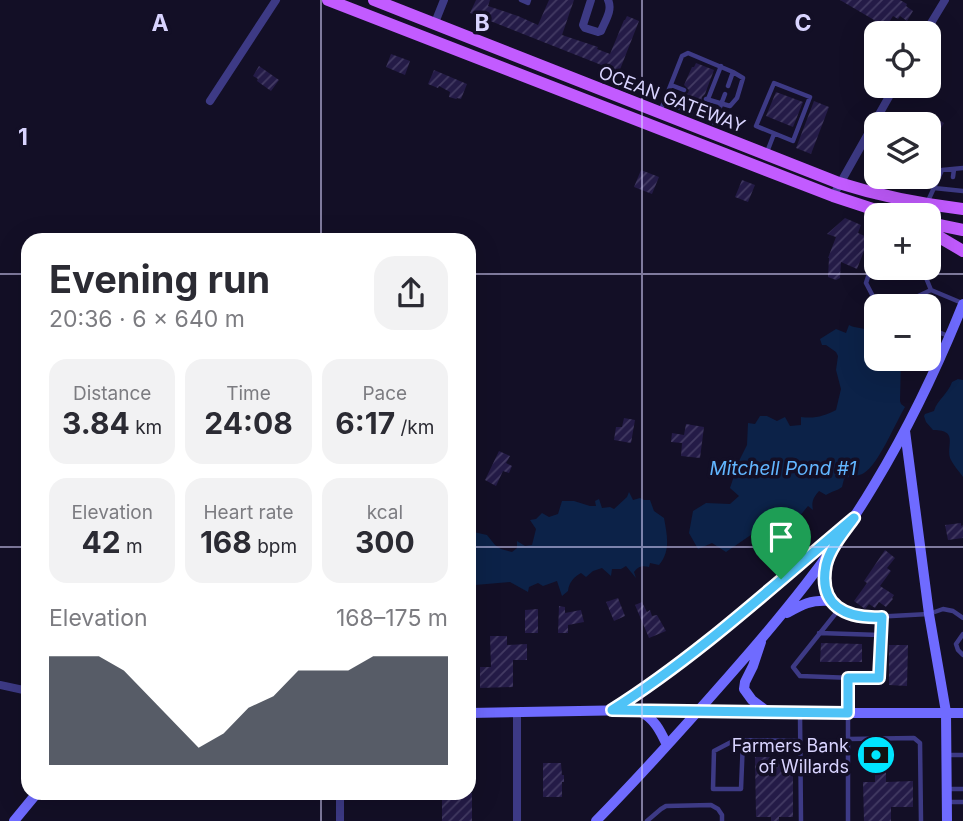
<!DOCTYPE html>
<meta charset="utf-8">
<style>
:root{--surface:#fff;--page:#f2f2f3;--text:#2b2b33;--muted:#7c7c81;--accent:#111827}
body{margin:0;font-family:Inter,sans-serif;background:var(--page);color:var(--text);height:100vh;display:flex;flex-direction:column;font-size:26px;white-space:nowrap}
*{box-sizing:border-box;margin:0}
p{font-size:23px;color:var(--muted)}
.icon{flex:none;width:38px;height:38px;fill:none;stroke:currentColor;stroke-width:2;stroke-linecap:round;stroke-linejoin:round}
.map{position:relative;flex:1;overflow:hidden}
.panel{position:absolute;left:21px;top:233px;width:455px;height:567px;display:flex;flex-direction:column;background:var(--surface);border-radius:21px;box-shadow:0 7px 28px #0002}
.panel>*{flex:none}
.tools{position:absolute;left:864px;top:21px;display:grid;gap:14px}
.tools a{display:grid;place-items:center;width:77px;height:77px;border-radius:14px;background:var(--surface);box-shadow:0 7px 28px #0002;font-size:35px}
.pin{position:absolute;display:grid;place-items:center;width:60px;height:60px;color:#fff;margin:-72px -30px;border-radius:50% 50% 50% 0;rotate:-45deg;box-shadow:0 0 7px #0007}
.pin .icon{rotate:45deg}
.round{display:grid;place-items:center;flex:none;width:74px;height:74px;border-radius:21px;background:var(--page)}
.overview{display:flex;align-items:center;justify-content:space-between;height:119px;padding:0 28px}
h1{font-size:38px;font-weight:700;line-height:52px}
.figures{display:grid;grid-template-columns:repeat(3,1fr);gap:10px;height:119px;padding:7px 28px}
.figures div{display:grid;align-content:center;border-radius:18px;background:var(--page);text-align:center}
.figures b{font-size:30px;font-weight:700}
.figures small{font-size:19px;font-weight:400}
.figures p{font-size:19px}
.chart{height:196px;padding:14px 28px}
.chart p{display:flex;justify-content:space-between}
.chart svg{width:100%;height:126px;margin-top:7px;fill:var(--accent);opacity:.7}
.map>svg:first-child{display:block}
.water{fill:#0c2248}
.building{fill:url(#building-hatch)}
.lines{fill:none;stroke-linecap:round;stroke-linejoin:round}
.lane{stroke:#3d3a85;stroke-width:4.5}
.street{stroke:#3d3a85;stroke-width:8}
.secondary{stroke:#6f6bff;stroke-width:10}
.primary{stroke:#c25bff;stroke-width:12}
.route-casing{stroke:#fff;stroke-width:14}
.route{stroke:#4fc3f7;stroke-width:9}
.grid{fill:none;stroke:#d9d4ff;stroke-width:2;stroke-opacity:0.55}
.labels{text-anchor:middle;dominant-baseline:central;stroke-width:7;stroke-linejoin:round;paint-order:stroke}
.street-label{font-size:18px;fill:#d9d4ff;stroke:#130f26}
.poi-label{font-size:18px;fill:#d9d4ff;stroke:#130f26;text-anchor:end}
.water-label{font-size:19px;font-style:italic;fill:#62b6ff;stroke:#130f26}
.grid-label{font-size:23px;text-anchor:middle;font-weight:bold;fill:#d9d4ff;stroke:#130f26;stroke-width:7;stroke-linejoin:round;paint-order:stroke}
</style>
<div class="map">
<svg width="963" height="821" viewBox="0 0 963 821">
<defs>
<pattern id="building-hatch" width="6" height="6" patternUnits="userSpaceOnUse" patternTransform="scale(1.75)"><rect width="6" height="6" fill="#241b47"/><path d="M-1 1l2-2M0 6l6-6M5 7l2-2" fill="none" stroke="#433b63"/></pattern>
</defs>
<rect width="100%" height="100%" fill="#130f26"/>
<path class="water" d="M849,325C856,329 863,327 870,331L872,330L877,334V359H901L900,401L901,404L905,407C896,422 878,465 864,473C858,477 851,475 844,479L842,487C837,491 832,491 826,495L819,491C814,497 811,501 813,510L808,506L799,517L774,519L726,552L712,543L698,549L689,533L693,511L706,503L730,504L739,496L730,488L739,461L747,445L748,423L755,424L760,416H767L777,421L785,417L790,426L801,425V417C815,419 824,416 836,410L841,389L836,370L838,356L836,352L826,345H822L820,339L836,329L846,333Z
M958,379L963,380V477C959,471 953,465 950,458C946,445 959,430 933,430L926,422L924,416L925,414L934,411C937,400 948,394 952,382Z
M629,492L633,500L640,498L644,500H650L654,511L664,518C667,535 671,551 659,565L650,563L649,567C641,565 638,567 634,572L636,578L626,566L621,569H612L611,576L602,568L593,571L586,577L581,573C574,577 569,582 568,591L562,596L557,581L543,586L538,583L529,587L528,592L510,582L475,585L469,578V531L487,535L495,545L501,549L512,552L517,548V541L525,546L532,545L536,529L530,520L536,519L542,513L549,517L558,514L562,501H574L590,506H596L595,501L599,499L602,508L610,507L614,509L627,497Z"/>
<path class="building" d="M476,0H490L488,6L518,16L538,25L549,0H574L562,35L598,47L597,49L610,54L624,20H625L627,16L639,21L619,72L470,13Z
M840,0H900L907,4L906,6L913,11L907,21L900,16L898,19L893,16L886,27Z
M391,54L410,61L405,75L386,67Z
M696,63L714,70L705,94L702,97V101L698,105L701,111L679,102L685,100L684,95L688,93L689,90L684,85L692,67H694Z
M259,66L279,80L271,91L257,81L258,79L253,76Z
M434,70L467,84L461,99L457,98L456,99L449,97L450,92L439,86L438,88L428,84Z
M776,92L803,102L793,127L766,116Z
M814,101L829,107L811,154L796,148Z
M933,117L944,123L934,140L938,143L929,157V123Z
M641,170L659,177L652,194L634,187Z
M742,180L755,185L748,202L735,197Z
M845,218L861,225L858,233L869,238L857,269L841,262L840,278L836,280L828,277L829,258H828L836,237L827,234Z
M624,418L635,420L631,443L614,440L616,427H622Z
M686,424L704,427L700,458L681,456L682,443L671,442L672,433L684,435Z
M499,451L510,456L506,463L512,466L509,473L503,471L496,486L485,480Z
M961,523V526L963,525V538L948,540L945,525Z
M885,550L895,558L887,568L891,571L880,586L894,595L892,598L893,599L886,607L879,602L875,608L869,604L865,609L854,601L867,583L864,581Z
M618,598L625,616L614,621L606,602Z
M642,602L647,612L650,610L652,616L657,615L666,631L649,638L635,605Z
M559,606L565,607V613L581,610L584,622L568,625V633H558Z
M538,609V633H525V610Z
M490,636H507V645L527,644V660H513V687L480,688V667H491Z
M821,643L862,644V662H820Z
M889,645H908L907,686L889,685Z
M862,745H888V750L890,749V763H886V782L913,781V807H891V821H864L863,782H875V764H863Z
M755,757H793V817H779V821H771V817H756Z
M543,763H561L562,775H564V782H562V797H543Z
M442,793H472V821H442Z"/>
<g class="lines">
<path class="lane" d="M521,0L528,3L529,0
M774,83L810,97L793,141L756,126Z
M671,85L684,90
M669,93L681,98
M706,99L730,106L737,98L743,78L733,72
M708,99L721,66
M665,102L715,122
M703,106L718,113
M660,112L682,56L688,53L733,72L728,86
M714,123L725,94
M767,152L774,134
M953,177L954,169
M934,188L963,191
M928,201L942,170L963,168
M877,249L866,283L877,304L882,306
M922,268L931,290L962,303
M897,306L931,290
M929,328L948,336
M830,601L849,614L873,617L929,614L943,609L953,611L963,618
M819,633L880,635L879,679L800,676L793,667L840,608
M963,634L956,644L958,650L963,655
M880,635L882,617
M848,678V821
M800,714L801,821
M848,739L914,738L920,743L921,821
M743,740L741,789H713L714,751L735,740H743L800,741
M947,755H963
M948,789H963
M947,802H963
M647,821L661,809L666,806L711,805L718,809L722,815V821"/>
<path class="street" d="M591,0L583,25L585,28L598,32L601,31C605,21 613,10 608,0
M434,25L444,0
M925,33L945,0
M210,101L276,0
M876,195L884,177
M833,196L895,86
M0,685L28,691
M517,713V821
M340,821V793"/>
<path class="secondary" d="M905,431L929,614L946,712L947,821
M787,613C803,604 810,600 829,601C824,588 823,572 828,559
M761,642L753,666L745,682L744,689L752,700L768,712
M613,710C696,657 769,590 844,526
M639,711C654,718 660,730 667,745
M469,713L636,710L799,713H963
M14,821L37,793
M596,821C642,774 686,725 729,676C782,616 833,554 874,485C909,427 938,366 963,304"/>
<path class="primary" d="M328,0L833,196L891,215
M374,0L839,183C880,196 920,204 963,209
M929,223L963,230
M929,231L963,251"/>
</g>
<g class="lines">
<g class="route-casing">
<path id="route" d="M854,518C844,532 830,548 826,565C818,606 846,619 882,617L879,678H848V713L612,710C699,655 775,584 854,518Z"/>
</g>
<use href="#route" class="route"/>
</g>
<path class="grid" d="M321,0V240M642,0V821M0,274H28M469,274H963M0,547H28M469,547H963M321,793V821"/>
<defs>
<g id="bank-disc" transform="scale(2.0125)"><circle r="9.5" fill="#00e5ff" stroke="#130f26"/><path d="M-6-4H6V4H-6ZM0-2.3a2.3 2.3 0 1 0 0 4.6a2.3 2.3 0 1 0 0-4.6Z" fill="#111"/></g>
</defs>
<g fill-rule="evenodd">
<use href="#bank-disc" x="876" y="755"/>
</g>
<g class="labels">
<g class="street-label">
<text transform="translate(672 99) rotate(21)">OCEAN GATEWAY</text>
</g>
<g class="poi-label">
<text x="849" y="745">Farmers Bank<tspan x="849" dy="21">of Willards</tspan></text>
</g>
<g class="water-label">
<text x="783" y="468">Mitchell Pond #1</text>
</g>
</g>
<g class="grid-label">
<text x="160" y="31">A</text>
<text x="482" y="31">B</text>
<text x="803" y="31">C</text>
<text x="23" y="145">1</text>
</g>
</svg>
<div class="tools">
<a><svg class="icon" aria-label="locate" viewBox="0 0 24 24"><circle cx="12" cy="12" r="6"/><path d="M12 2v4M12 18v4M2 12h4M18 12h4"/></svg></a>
<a><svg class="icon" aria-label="layers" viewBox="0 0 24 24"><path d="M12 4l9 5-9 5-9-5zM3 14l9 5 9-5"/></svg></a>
<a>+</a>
<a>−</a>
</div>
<div class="pin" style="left:781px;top:579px;background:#1e9e55"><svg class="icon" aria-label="arrive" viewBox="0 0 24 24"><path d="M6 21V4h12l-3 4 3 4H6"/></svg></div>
<section class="panel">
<div class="overview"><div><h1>Evening run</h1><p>20:36 · 6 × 640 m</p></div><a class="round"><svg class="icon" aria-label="share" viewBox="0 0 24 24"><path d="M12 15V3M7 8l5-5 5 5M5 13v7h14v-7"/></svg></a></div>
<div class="figures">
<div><p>Distance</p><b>3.84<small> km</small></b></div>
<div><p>Time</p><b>24:08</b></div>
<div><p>Pace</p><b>6:17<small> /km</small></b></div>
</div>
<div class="figures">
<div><p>Elevation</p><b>42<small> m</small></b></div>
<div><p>Heart rate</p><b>168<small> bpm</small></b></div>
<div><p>kcal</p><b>300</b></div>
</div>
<div class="chart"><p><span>Elevation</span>168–175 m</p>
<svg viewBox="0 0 160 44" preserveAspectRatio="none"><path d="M0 44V6L10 6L20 6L30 11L40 20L50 29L60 38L70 33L80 24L90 20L100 11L110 11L120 11L130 6L140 6L150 6L160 6V44z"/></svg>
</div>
</section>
</div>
